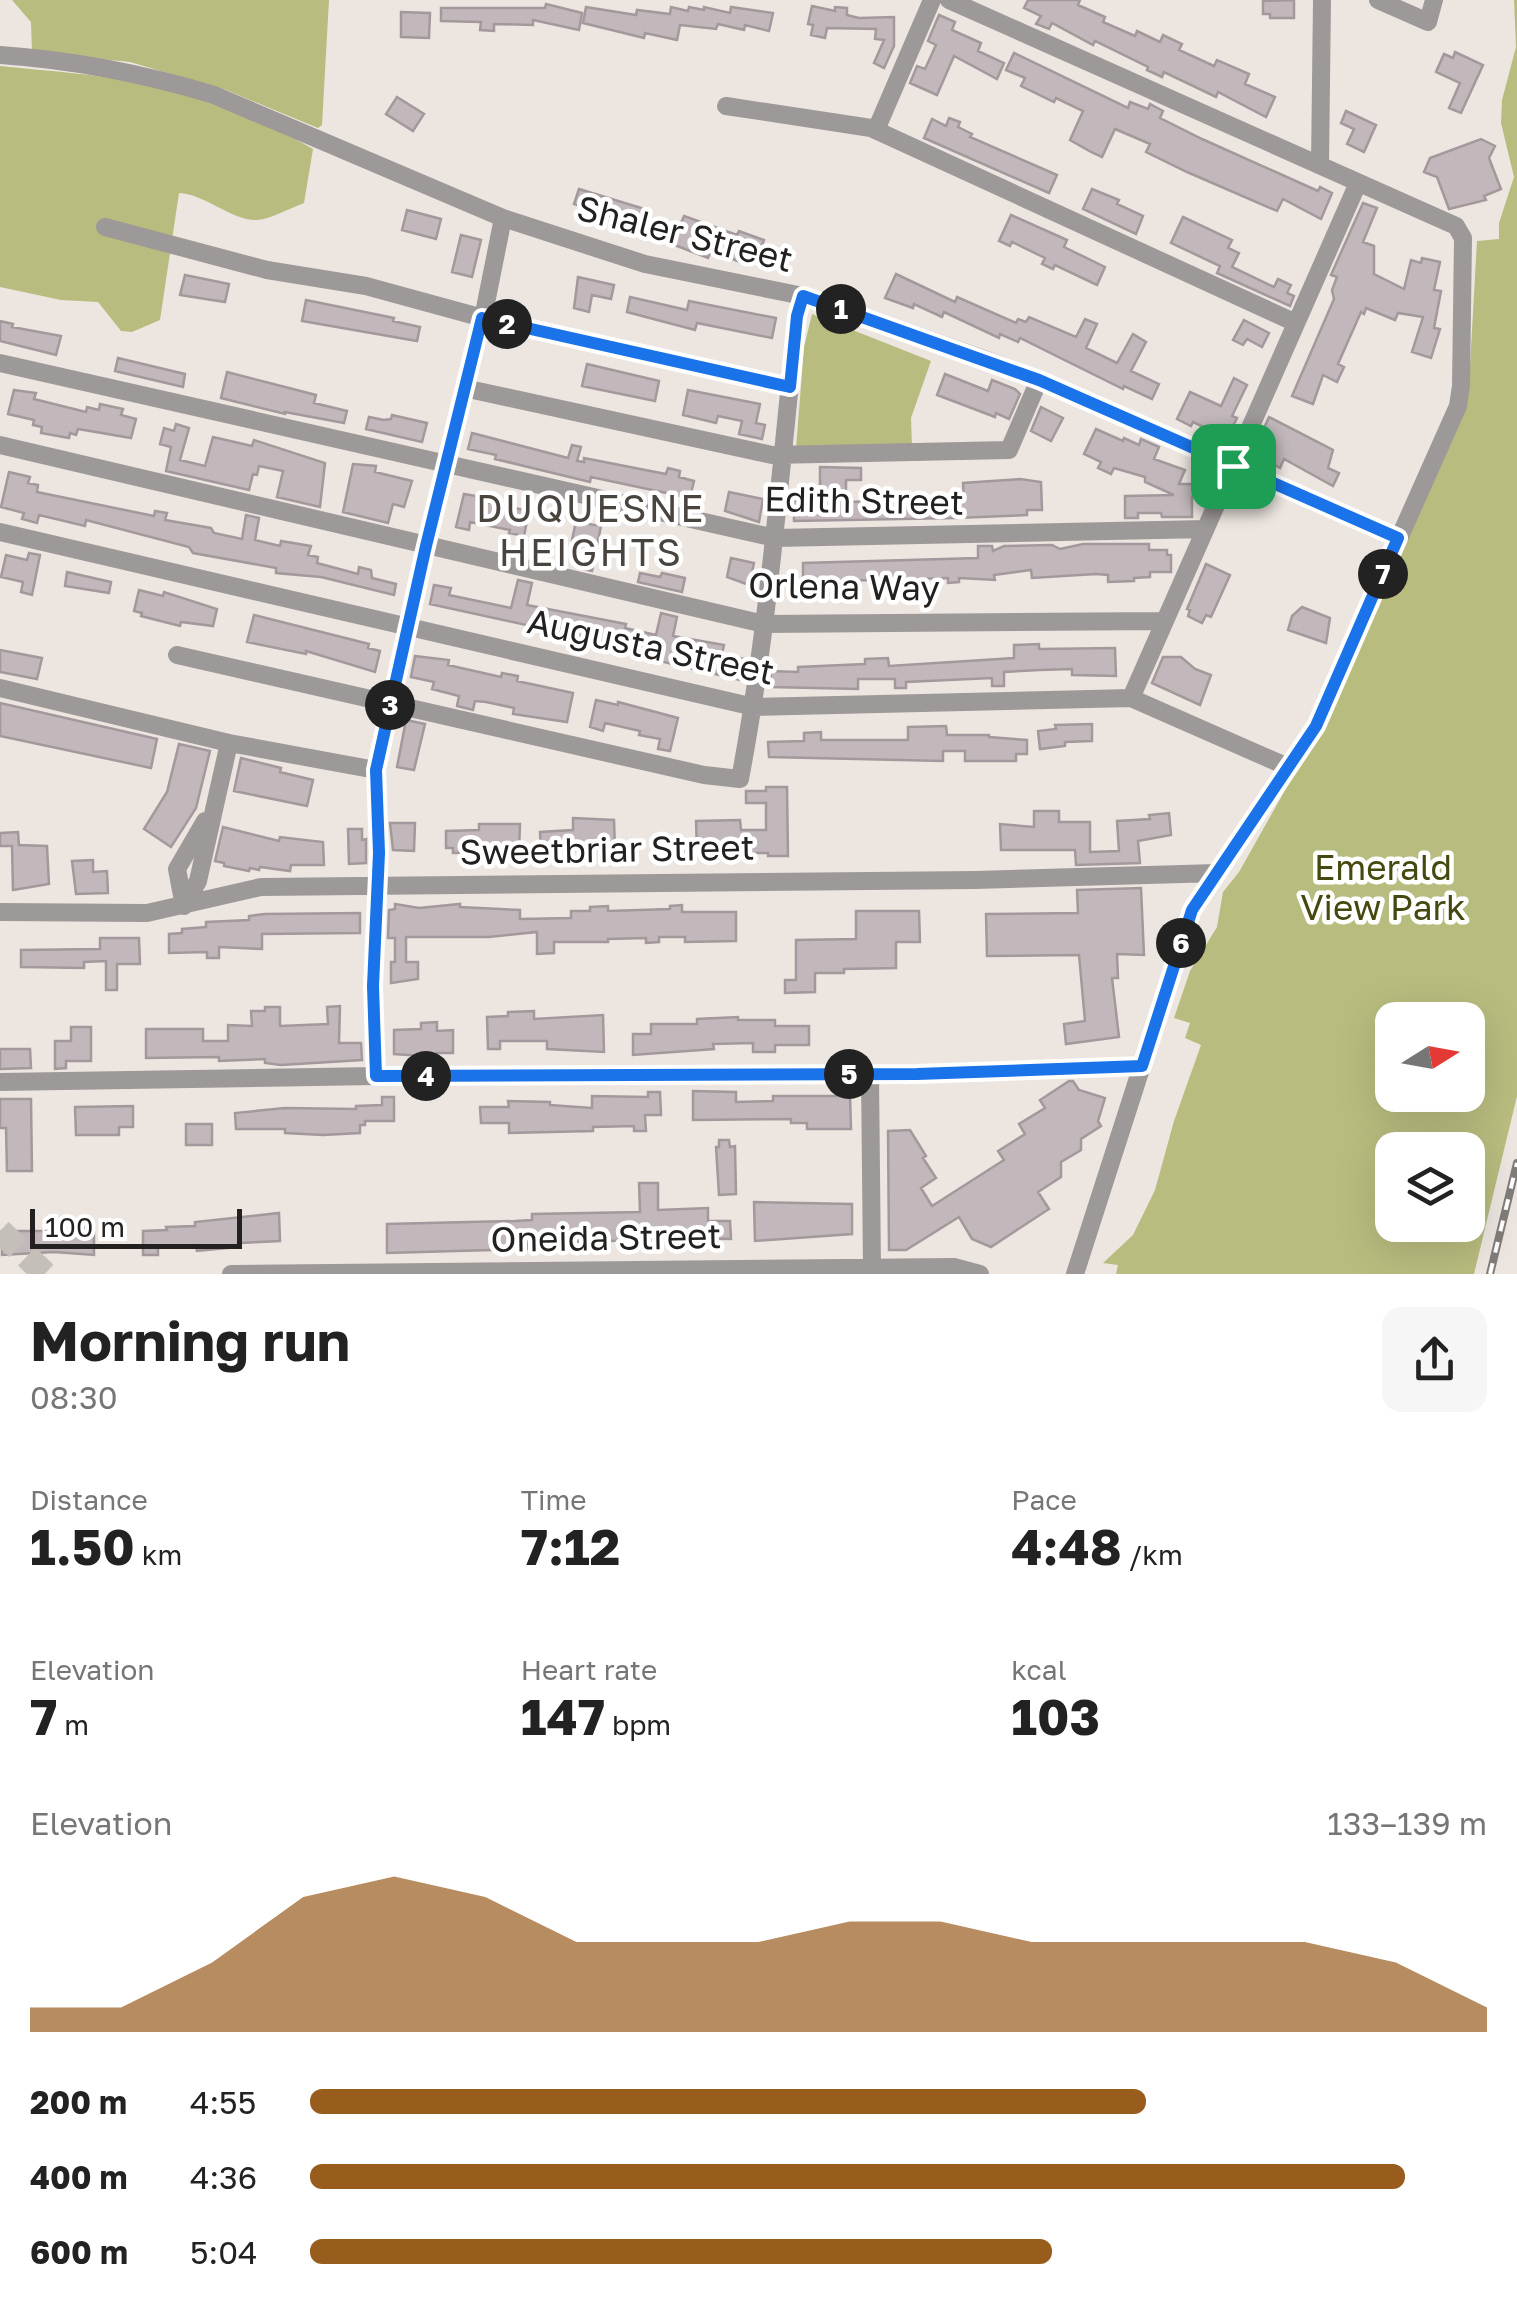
<!DOCTYPE html>
<meta charset="utf-8">
<style>
:root{--surface:#fff;--page:#f6f6f6;--text:#222;--muted:#767676;--accent:#985c1d}
body{margin:0;font-family:"Golos Text",sans-serif;background:var(--page);color:var(--text);height:100vh;display:flex;flex-direction:column;font-size:38px;white-space:nowrap}
*{box-sizing:border-box;margin:0}
p{font-size:32px;color:var(--muted)}
.icon{flex:none;width:55px;height:55px;fill:none;stroke:currentColor;stroke-width:2;stroke-linecap:round;stroke-linejoin:round}
.map{position:relative;height:1274px;overflow:hidden}
.sheet{display:flex;flex-direction:column;background:var(--surface);flex:1}
.sheet>*{flex:none}
.needle{width:65px;rotate:79deg}
.fabs{position:absolute;left:1375px;top:1002px;display:grid;gap:20px}
.fabs a{display:grid;place-items:center;width:110px;height:110px;border-radius:20px;background:var(--surface);box-shadow:0 10px 40px #0002;font-size:50px}
.scale{position:absolute;left:30px;bottom:25px;width:212px;box-sizing:border-box;padding-left:10px;border:5px solid #23211f;border-top:0;font-size:28px;line-height:35px;white-space:nowrap;color:#23211f;-webkit-text-stroke:8px #fff;paint-order:stroke}
.pin{position:absolute;display:grid;place-items:center;width:85px;height:85px;color:#fff;margin:-42px;border-radius:20px;box-shadow:0 5px 15px #0006}
.km{position:absolute;width:50px;height:50px;margin:-25px;border-radius:50%;background:#222;color:#fff;font-size:28px;line-height:50px;text-align:center}
.round{display:grid;place-items:center;flex:none;width:105px;height:105px;border-radius:20px;background:var(--page)}
.head{display:flex;align-items:center;justify-content:space-between;height:170px;padding:0 30px}
h1{font-size:55px;font-weight:700;line-height:75px}
.metrics{display:grid;grid-template-columns:repeat(3,1fr);gap:15px;height:170px;padding:10px 30px}
.metrics div{display:grid;align-content:center}
.metrics b{font-size:50px;font-weight:700}
.metrics small{font-size:28px;font-weight:400}
.metrics p{font-size:28px}
.chart{height:280px;padding:20px 30px}
.chart p{display:flex;justify-content:space-between}
.chart svg{width:100%;height:180px;margin-top:10px;fill:var(--accent);opacity:.7}
ul{padding:0 30px;list-style:none;font-size:32px}
li{display:grid;grid-template-columns:160px 120px 1fr;align-items:center;height:75px}
li i{height:25px;border-radius:12px;background:var(--accent)}
.map>svg:first-child{display:block}
.green{fill:#b8bc7e;fill-rule:evenodd}
.building{fill:#c2b8bb;stroke:#a3999c;stroke-width:2.5}
.lines{fill:none;stroke-linecap:round;stroke-linejoin:round}
.highway-tunnel{stroke:#c5bfb9;stroke-width:25;stroke-dasharray:25 12;stroke-linecap:butt}
.minor{stroke:#9d9998;stroke-width:18}
.rail-casing{stroke:#817d79;stroke-width:8}
.rail{stroke:#fff;stroke-width:4;stroke-dasharray:11;stroke-linecap:butt}
.route-casing{stroke:#fff;stroke-width:20}
.route{stroke:#1a73e8;stroke-width:12}
.labels{text-anchor:middle;dominant-baseline:central;stroke-width:9;stroke-linejoin:round;paint-order:stroke}
.street-label{font-size:35px;fill:#23211f;stroke:#fff}
.park-label{font-size:35px;fill:#46480f;stroke:#fff}
.neighbourhood-label{font-size:38px;letter-spacing:2.5px;fill:#4a443f;stroke:#fff}
</style>
<div class="map">
<svg width="1517" height="1274" viewBox="0 0 1517 1274">
<rect width="100%" height="100%" fill="#ede6e0"/>
<path class="green" d="M12,0H329L322,125L318,128L226,90L130,62L32,52L31,22Z
M1514,0H1517V1096L1474,1274H1116L1118,1265L1103,1263L1133,1235L1155,1190L1174,1121L1201,1045L1185,1038L1190,1023L1174,1018L1190,971L1217,927L1223,892L1239,872L1328,714L1469,384L1477,241L1499,239V223L1514,177L1501,123L1502,100L1516,47ZM1392,1020H1468V1095H1392ZM1392,1150H1468V1225H1392Z
M0,66C66,73 135,76 198,98C232,110 265,126 297,140L313,149L304,203C290,208 271,219 257,220C232,221 205,194 179,193L160,320L132,332L121,331L98,302L61,300L0,287Z
M812,314L931,361L911,418L912,447L796,449L804,347Z"/>
<path class="building" d="M1028,0H1080L1078,5L1105,17L1103,22L1135,36L1137,31L1160,42L1163,35L1182,44L1179,50L1214,66L1217,60L1249,74L1245,84L1275,97L1266,117L1218,92L1216,97L1164,72L1162,77L1147,70L1148,67L1095,41L1093,45L1052,23L1049,29L1036,24L1041,16L1024,8Z
M1294,0V18H1270V14H1263V1Z
M546,4L582,13L579,30L533,20V25L494,24V31L480,30L481,22L441,21V8H545Z
M812,6L835,11V7L847,8V15L859,18L894,17V46L884,68L874,63L884,40L875,39L876,29L827,28L825,38L811,35L813,25L808,24Z
M586,7L636,15L637,10L670,14L671,7L688,11L689,7L704,10V7L730,13L731,7L773,13L769,31L745,25L744,30L718,24L716,29L680,25L677,40L645,33L644,38L583,23Z
M401,12L430,13L429,38L401,37Z
M939,15L955,22L952,30L981,43L978,51L1004,63L997,79L954,56L937,95L910,83L917,66L925,69L936,45L928,41Z
M1455,52L1483,65L1461,113L1449,108L1460,83L1436,72L1444,54L1453,58Z
M1014,53L1128,108L1130,102L1148,109L1150,104L1163,111L1160,118L1202,139L1318,191L1320,187L1332,193L1321,219L1283,199L1277,211L1187,172L1146,152L1150,144L1115,129L1102,157L1091,152L1070,140L1083,111L1056,98L1054,102L1021,86L1025,78L1006,70Z
M397,97L424,114L413,131L386,114Z
M1346,111L1376,125L1364,152L1347,144L1354,129L1341,123Z
M949,118L960,122L958,127L972,134L970,137L1057,175L1049,193L924,138L932,119L946,126Z
M1481,139L1495,146L1489,158L1501,189L1484,196L1486,200L1449,209L1437,177L1424,172L1430,158Z
M579,189L648,210L642,226L574,204Z
M1092,189L1119,200L1117,204L1143,216L1136,234L1083,209Z
M1363,203L1377,208L1363,242L1374,246V274L1404,289L1411,260L1421,263L1422,258L1440,262L1434,290L1441,291L1434,328L1440,329L1431,358L1412,352L1423,317L1398,313L1395,320L1366,308L1364,314L1361,312L1338,364L1344,367L1337,382L1323,375L1313,404L1292,396L1334,299L1332,290L1337,277L1331,275Z
M407,210L441,219L436,239L402,230Z
M1011,215L1067,240L1064,247L1105,267L1097,285L1055,265L1053,269L1042,264L1045,258L1012,242L1010,246L999,241Z
M684,216L737,235L739,231L764,240L758,255L752,253L747,265L711,250L708,258L672,244Z
M1183,217L1232,240L1228,248L1239,253L1232,267L1274,287L1278,279L1291,285L1287,293L1294,296L1290,306L1217,273L1220,266L1171,243Z
M461,235L481,240L472,277L452,272Z
M896,274L955,302L957,297L1016,323L1018,319L1026,322L1029,317L1076,337L1085,319L1097,324L1086,348L1117,363L1133,334L1146,342L1131,371L1159,384L1152,399L1124,386L1123,389L1020,338L1018,342L1000,334L999,338L944,312L942,317L914,304L913,308L885,298Z
M185,275L229,284L225,302L180,295Z
M578,277L614,285L611,299L592,295L589,312L574,308Z
M630,297L687,310L689,301L776,318L772,338L697,323L695,330L627,312Z
M306,300L394,318L393,321L420,327L417,341L302,321Z
M1244,320L1269,333L1262,347L1247,339L1243,345L1233,340Z
M0,321L13,324L12,327L61,336L56,355L0,341Z
M118,358L185,374L183,387L115,371Z
M587,364L659,381L655,401L582,386Z
M227,372L316,395L314,403L347,411L344,423L285,412V414L221,398Z
M945,374L988,391L992,380L1015,389L1020,394L1009,419L996,413L995,417L937,395Z
M1234,378L1247,385L1232,416L1237,418L1227,438L1193,422L1191,426L1177,419L1190,392L1221,406Z
M14,390L36,393L34,399L86,412L87,407L99,410L100,404L123,409L121,415L136,419L131,438L78,429L76,435L70,433L69,438L41,433L42,427L33,425L34,420L8,414Z
M688,390L760,404L756,423L765,425L762,439L739,434L742,421L718,416L716,423L683,415Z
M1041,407L1063,418L1051,441L1031,431Z
M392,415L427,423L422,442L366,429L369,417L384,420L391,419Z
M1269,417L1333,450L1328,468L1339,473L1333,486L1284,459L1280,468L1257,455L1260,451L1255,448Z
M176,424L189,428L180,460L205,466L213,437L252,446L254,440L325,463L320,507L277,497L283,471L259,466L257,475L253,474L249,490L166,471L171,447L160,444L164,428L174,431Z
M1096,429L1123,441L1124,438L1139,445L1141,439L1159,447L1154,459L1185,470L1179,484H1198V497H1192V517H1162L1161,513H1138V518H1125V496L1174,495L1145,482V477L1114,468L1111,474L1098,468L1101,462L1084,454Z
M472,433L568,458L572,445L581,447L577,461L584,462V458L666,474L668,468L680,471L679,477L694,481L690,498L591,477L590,482L495,459L496,455L468,449Z
M353,464L376,466L375,472L412,481L404,507L393,504L388,523L343,512Z
M820,467L861,468V480H846V502L964,499L963,483L1020,479L1041,482L1042,510H1027V515L956,518L794,521V501L820,500Z
M9,472L30,477L28,483L38,485L37,492L154,516L155,511L167,513L165,520L211,528L214,533L242,539L246,515L259,518L255,540L280,546L281,541L311,546L308,555L318,557L317,563L358,574L359,567L371,570L372,578L396,584L394,595L321,577L276,573V568L193,553L189,547L86,520L85,526L39,515L37,523L22,519L24,513L1,507Z
M729,492L763,499L759,522L725,511Z
M464,494L476,496V500L529,511L524,536L509,533L510,530L470,522L469,530L456,527Z
M577,516L589,518L588,524L601,526L592,571L579,568L582,552L570,550Z
M1083,544H1149V550H1167V555H1171V572H1150V577L1134,578V581L1108,582V575L1096,574L1032,578L1031,570L994,575L995,580L959,578V582L948,583V578L803,582V563L978,558V546H992L993,551L1004,546L1052,545L1060,549Z
M29,553L40,555L32,595L21,592L23,582L1,577L6,555L27,560Z
M731,558L754,563L749,585L727,577Z
M1206,564L1230,575L1211,617L1206,615L1202,623L1188,616L1190,610L1187,609Z
M67,572L111,582L109,593L65,586Z
M640,573L660,577L662,573L685,578L682,592L638,582Z
M518,580L532,583L527,605L626,624L625,628L656,635L661,613L677,617L673,636L724,645L722,654L744,659L740,680L626,653L627,649L539,633L540,628L430,604L434,585L451,588L449,595L511,608Z
M139,590L163,596L164,592L217,609L213,626L181,622L180,626L141,616L142,613L134,611Z
M1302,607L1330,618L1326,643L1288,630L1292,616Z
M254,615L369,644L368,648L380,651L375,672L306,651V654L247,642Z
M1039,644V649L1115,648L1116,676L1072,675V669L1040,670L1004,672V686H992V678L906,682V688H895V679H858V689L770,687L771,671L798,672V667L865,664V659L888,658L889,666L1014,658V645Z
M0,650L42,658L37,679L0,672Z
M415,656L449,660L448,665L501,677L502,673L518,676L517,681L573,693L567,722L513,714L514,708L486,702L475,701L473,710L457,706L459,696L432,689L434,682L411,677Z
M1163,657H1181L1195,669L1211,675L1200,705L1152,683Z
M596,700L618,705V702L678,718L670,751L658,749L660,739L639,735L640,731L605,723L603,731L590,727Z
M0,703L157,739L151,768L0,736Z
M406,720L425,724L414,770L397,767Z
M1092,724V741L1065,742V746L1040,749L1038,731L1056,729L1055,725Z
M946,726L947,735H989V737L1027,740V754H1016V761H965V751H943V761L769,757L768,742L804,741V733L821,732V740H908V727Z
M179,744L210,751L196,808L171,847L144,829L167,792Z
M241,758L281,768L280,772L313,780L307,806L234,791Z
M766,787H787L788,856H768V853H745V851H697L696,821L740,820L741,830H766V803H746V791H766Z
M1034,811H1059V822H1090V852L1119,851L1117,821L1150,819L1149,815L1169,813L1171,835L1138,841L1140,863L1076,865L1075,850H1001L1000,824L1034,827Z
M573,818L614,820L615,849L541,851L540,832L573,830Z
M390,823H415L414,851L393,850Z
M479,824H520L519,851L453,853V848H446V831L479,830Z
M223,827L279,841L280,837L323,842L324,865H291L290,871L260,867L259,870L250,868L249,871L224,866V863L215,861Z
M348,829H362V840L366,839V863L349,864Z
M18,832L19,845L47,846L49,884L13,890L12,846H0V833Z
M656,838L694,841V858L656,862Z
M93,860V872L107,871L108,893L76,894L72,861Z
M1141,888L1144,955L1117,954L1118,978H1112L1119,1037L1066,1044L1064,1024L1085,1021L1079,955L987,956L986,914L1078,913L1077,890Z
M395,904L419,908L460,904V907L520,910V919L571,918V911H590V907L608,906V911L670,909V906L682,905V912H736V941L685,942V937H659V942L646,943V938L608,939V942H554V953L537,954V932L489,937H406V962H418V979L391,983V962H395V938H388L389,910L395,909Z
M856,911H919L920,942H896V968L844,969V973H815V992L785,993V980H796V940L856,939Z
M360,913V933L262,934V949L219,947V958H207V952L169,953V934L182,933V929L206,927V922L249,920V916L265,914Z
M100,938H139L140,964H117V990H106V961L84,962V968L21,967V950L100,949Z
M340,1006L339,1043H361L362,1060L281,1065L265,1063V1059L219,1061V1057L146,1058V1029H203V1041H228V1025L252,1026L251,1011H265V1007H280V1026L328,1024L327,1007Z
M534,1011V1019L603,1015L604,1052L547,1049V1041H500V1049H488L487,1017L508,1016V1012Z
M738,1017V1020H775V1026H809V1045H775V1052H753V1043L713,1044L714,1049L633,1055V1034H651V1024H697V1019Z
M437,1022V1031L453,1030V1053H437V1057L394,1054V1030L421,1029V1023Z
M71,1027H91V1061H66V1068L55,1069V1041H71Z
M0,1049H30L31,1068L0,1069Z
M1069,1081H1073L1079,1090L1105,1098L1098,1121L1101,1126L1081,1139V1150L1061,1162V1177L1038,1192L1049,1209L991,1247L972,1239L959,1217L906,1250H889L888,1131L910,1130L926,1156L923,1158L936,1178L921,1188L932,1206L1004,1160L998,1151L1025,1134L1019,1124L1045,1108L1040,1100Z
M693,1091L736,1092V1102L773,1101V1096H850L851,1129H807V1123H791V1119L693,1120Z
M648,1092H660L661,1115H645L646,1131H634V1126L593,1127V1131L509,1133V1123H481L480,1107H509L508,1101L550,1102V1105L592,1108V1096L648,1097Z
M382,1097H394V1121H365V1125H360V1133L323,1135L285,1133V1129H236L235,1113L285,1108L356,1109V1106L382,1105Z
M0,1099H31L32,1171H7L6,1128H0Z
M133,1106V1127H119V1135H76L75,1107Z
M186,1124H212V1145H186Z
M719,1140H729L730,1147L735,1146L736,1194L719,1195L716,1147H719Z
M639,1183H658V1210L708,1208V1221H730L731,1239L663,1238V1244L647,1245V1240L527,1243V1249L387,1253V1224L515,1221L532,1220V1214L640,1212Z
M754,1202L852,1204V1234L755,1241Z
M279,1213L280,1241L238,1243L239,1247L197,1251L196,1245L158,1247V1255H143V1231L167,1230L166,1227L195,1226V1222Z
M81,1227H94V1255L54,1252L2,1255V1231H50V1236H81Z"/>
<g class="lines">
<path class="highway-tunnel" d="M0,1231L45,1274"/>
<path class="minor" d="M949,0L1456,226L1463,238L1461,386L1458,406L1316,725L1192,910L1075,1274
M1378,0L1428,22L1434,0
M0,55C72,60 145,74 214,95L503,218L645,264L803,296L981,358L1039,380L1398,539
M726,106L871,128L1296,323
M876,130L932,0
M1320,165L1322,0
M105,227L267,270L366,286L483,318L789,387
M0,363L775,538L1205,529
M464,388L772,455L1009,450L1039,380
M0,445L764,624L1165,621
M0,532L754,707L1131,698L1288,767
M177,655L704,775L740,779C769,626 780,471 797,317L803,296
M0,688L229,743L376,770
M1131,698L1358,183
M184,906L198,881L229,743
M184,906L177,869L205,821
M0,912L147,913L261,887L975,880L1217,873
M870,1075L872,1269
M376,1076L373,986L379,853L376,770L426,546L483,318L503,218
M0,1082L376,1076L917,1074L1142,1066
M231,1274L954,1267L980,1274"/>
<g class="rail-casing">
<path id="rail" d="M1490,1274L1517,1163"/>
</g>
<use href="#rail" class="rail"/>
</g>
<g class="lines">
<g class="route-casing">
<path id="route" d="M803,296L1039,380L1398,538L1316,726L1192,910L1142,1066L917,1074L376,1076L373,986L379,853L376,770L426,546L482,318L790,387L797,316Z"/>
</g>
<use href="#route" class="route"/>
</g>
<g class="labels">
<g class="street-label">
<text transform="translate(685 233) rotate(14)">Shaler Street</text>
<text transform="translate(864 500) rotate(1)">Edith Street</text>
<text transform="translate(844 586) rotate(1)">Orlena Way</text>
<text transform="translate(651 646) rotate(12)">Augusta Street</text>
<text transform="translate(607 849) rotate(-1)">Sweetbriar Street</text>
<text transform="translate(606 1237) rotate(-1)">Oneida Street</text>
</g>
<g class="park-label">
<text x="1383" y="867">Emerald<tspan x="1383" dy="40">View Park</tspan></text>
</g>
<g class="neighbourhood-label">
<text x="591" y="507">DUQUESNE<tspan x="591" dy="44">HEIGHTS</tspan></text>
</g>
</g>
</svg>
<div class="fabs">
<a><svg class="needle" viewBox="-14 -14 28 28"><path d="M0-13l5 13h-10z" fill="#e53935"/><path d="M0 13l5-13h-10z" fill="#767676"/></svg></a>
<a><svg class="icon" aria-label="layers" viewBox="0 0 24 24"><path d="M12 4l9 5-9 5-9-5zM3 14l9 5 9-5"/></svg></a>
</div>
<div class="scale">100 m</div>
<div class="pin" style="left:1233px;top:466px;background:#1e9e55"><svg class="icon" aria-label="arrive" viewBox="0 0 24 24"><path d="M6 21V4h12l-3 4 3 4H6"/></svg></div>
<b class="km" style="left:841px;top:309px">1</b>
<b class="km" style="left:507px;top:324px">2</b>
<b class="km" style="left:390px;top:705px">3</b>
<b class="km" style="left:426px;top:1076px">4</b>
<b class="km" style="left:849px;top:1074px">5</b>
<b class="km" style="left:1181px;top:943px">6</b>
<b class="km" style="left:1383px;top:574px">7</b>
</div>
<section class="sheet">
<div class="head"><div><h1>Morning run</h1><p>08:30</p></div><a class="round"><svg class="icon" aria-label="share" viewBox="0 0 24 24"><path d="M12 15V3M7 8l5-5 5 5M5 13v7h14v-7"/></svg></a></div>
<div class="metrics">
<div><p>Distance</p><b>1.50<small> km</small></b></div>
<div><p>Time</p><b>7:12</b></div>
<div><p>Pace</p><b>4:48<small> /km</small></b></div>
</div>
<div class="metrics">
<div><p>Elevation</p><b>7<small> m</small></b></div>
<div><p>Heart rate</p><b>147<small> bpm</small></b></div>
<div><p>kcal</p><b>103</b></div>
</div>
<div class="chart"><p><span>Elevation</span>133–139 m</p>
<svg viewBox="0 0 160 44" preserveAspectRatio="none"><path d="M0 44V38L10 38L20 27L30 11L40 6L50 11L60 22L70 22L80 22L90 17L100 17L110 22L120 22L130 22L140 22L150 27L160 38V44z"/></svg>
</div>
<ul>
<li><b>200 m</b>4:55<i style="width:71%"></i></li>
<li><b>400 m</b>4:36<i style="width:93%"></i></li>
<li><b>600 m</b>5:04<i style="width:63%"></i></li>
</ul>
</section>
